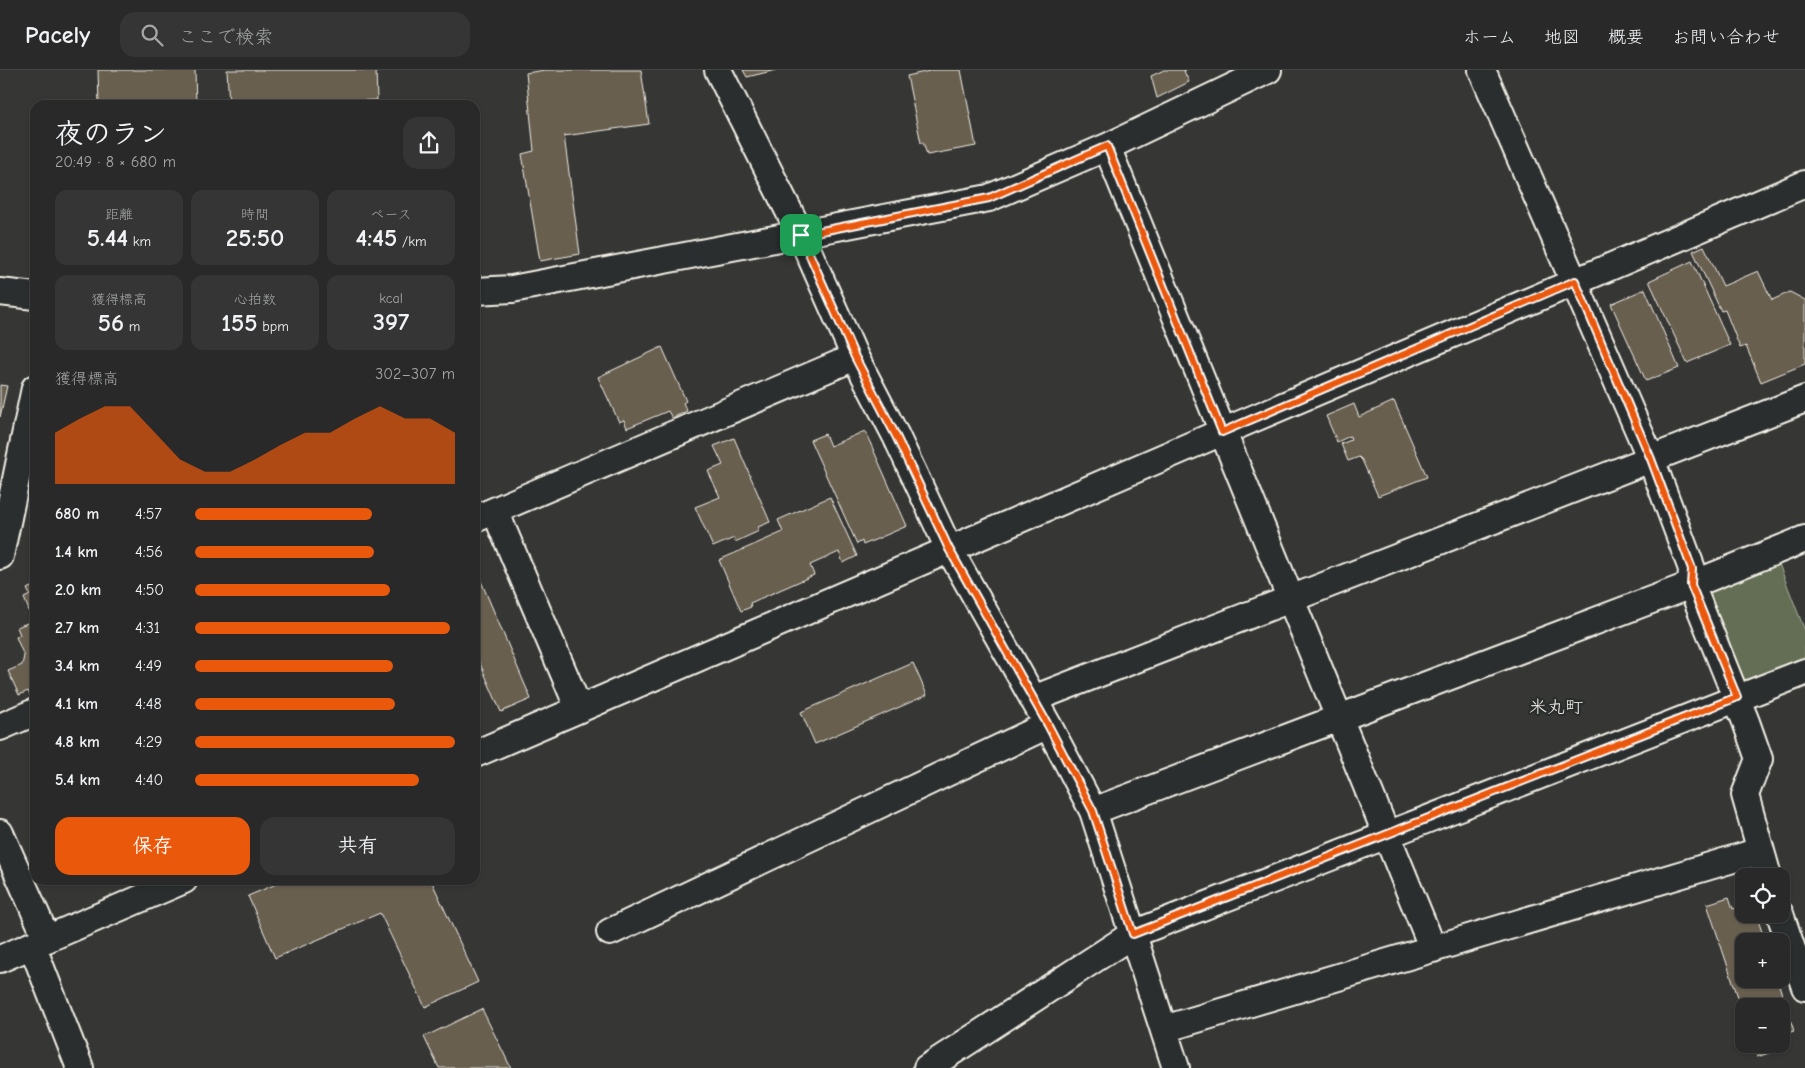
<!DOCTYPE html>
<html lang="ja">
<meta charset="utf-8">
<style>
:root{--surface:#282928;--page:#343534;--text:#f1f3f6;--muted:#a5a6a8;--line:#444545;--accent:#ea580c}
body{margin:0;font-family:"Comic Neue","Klee One",sans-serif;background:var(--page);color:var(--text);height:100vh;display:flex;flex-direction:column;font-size:19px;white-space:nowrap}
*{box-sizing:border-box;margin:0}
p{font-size:16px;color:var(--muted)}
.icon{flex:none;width:28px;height:28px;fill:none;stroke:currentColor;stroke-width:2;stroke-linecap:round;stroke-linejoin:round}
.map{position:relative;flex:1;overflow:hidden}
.sheet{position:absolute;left:30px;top:30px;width:450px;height:785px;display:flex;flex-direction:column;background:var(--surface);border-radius:15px;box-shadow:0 1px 4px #0004,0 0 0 1px var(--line)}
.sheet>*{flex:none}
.tools{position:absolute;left:1735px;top:798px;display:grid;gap:10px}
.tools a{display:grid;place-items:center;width:55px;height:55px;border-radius:10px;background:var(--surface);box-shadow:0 1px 4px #0004,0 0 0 1px var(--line);font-size:25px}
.pin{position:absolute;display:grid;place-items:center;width:42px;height:42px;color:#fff;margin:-21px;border-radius:10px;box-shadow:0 2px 8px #0006}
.round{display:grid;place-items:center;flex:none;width:52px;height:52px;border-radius:15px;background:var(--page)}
.headline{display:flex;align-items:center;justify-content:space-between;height:85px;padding:0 25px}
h1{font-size:28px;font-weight:800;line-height:38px}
.stats{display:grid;grid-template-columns:repeat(3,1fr);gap:8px;height:85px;padding:5px 25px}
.stats div{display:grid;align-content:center;border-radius:12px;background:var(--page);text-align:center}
.stats b{font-size:25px;font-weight:800}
.stats small{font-size:14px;font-weight:400}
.stats p{font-size:14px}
.chart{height:140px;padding:10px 25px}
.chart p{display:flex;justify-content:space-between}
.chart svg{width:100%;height:90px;margin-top:5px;fill:var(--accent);opacity:.7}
.button{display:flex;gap:10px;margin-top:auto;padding:10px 25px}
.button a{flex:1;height:58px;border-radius:15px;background:var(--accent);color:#fff;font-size:20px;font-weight:800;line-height:58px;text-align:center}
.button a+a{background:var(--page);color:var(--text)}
ul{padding:0 25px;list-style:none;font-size:16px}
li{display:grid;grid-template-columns:80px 60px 1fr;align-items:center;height:38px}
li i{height:12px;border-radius:6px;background:var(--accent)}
header{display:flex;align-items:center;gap:30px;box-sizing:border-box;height:70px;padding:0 25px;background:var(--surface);border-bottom:1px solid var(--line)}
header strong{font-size:24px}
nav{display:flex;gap:28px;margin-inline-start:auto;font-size:18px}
.search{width:350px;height:45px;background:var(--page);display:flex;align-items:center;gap:12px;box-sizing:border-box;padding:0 18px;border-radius:15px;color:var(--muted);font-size:19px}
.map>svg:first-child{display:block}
.green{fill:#646e54;stroke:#acb09e}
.building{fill:#685e4f;stroke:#f4f1e8}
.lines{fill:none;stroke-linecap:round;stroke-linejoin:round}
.street-casing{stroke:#f4f1e8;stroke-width:30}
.street{stroke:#2a2d2e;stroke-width:26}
.route-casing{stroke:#fff;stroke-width:10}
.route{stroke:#ea580c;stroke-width:6}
.labels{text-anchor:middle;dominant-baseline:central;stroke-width:4.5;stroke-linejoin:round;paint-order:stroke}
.quarter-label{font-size:18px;fill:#f4f1e8;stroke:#2a2d2e}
</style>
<header>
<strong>Pacely</strong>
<div class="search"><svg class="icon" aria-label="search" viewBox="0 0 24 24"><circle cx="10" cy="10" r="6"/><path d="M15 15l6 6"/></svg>ここで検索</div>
<nav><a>ホーム</a><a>地図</a><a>概要</a><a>お問い合わせ</a></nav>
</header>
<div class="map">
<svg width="1805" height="998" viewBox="0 0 1805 998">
<rect width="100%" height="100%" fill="#363735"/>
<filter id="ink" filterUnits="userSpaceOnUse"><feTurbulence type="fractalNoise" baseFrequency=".02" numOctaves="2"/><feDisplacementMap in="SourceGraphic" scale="10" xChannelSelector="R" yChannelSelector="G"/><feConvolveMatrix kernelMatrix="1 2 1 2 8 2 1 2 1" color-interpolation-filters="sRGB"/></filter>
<g filter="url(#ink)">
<path class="green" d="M1777,489L1805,561V592L1749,614L1741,611L1708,524L1710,514Z"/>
<path class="building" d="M98,0H195L196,35H99Z
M227,0H376L377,30L318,32V35H295L294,30L275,32V35H229Z
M545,0H641L649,54L564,66L580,184L540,191L522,84L534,81L526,3Z
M743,0H776L747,7Z
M934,0H961L976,76L927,85L923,72L921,73L907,6Z
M1164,0H1186L1184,1L1189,12L1157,28L1151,6Z
M1704,176L1723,216L1758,201L1772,230L1790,222L1805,230V294L1761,312L1746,276L1740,278L1725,240L1721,241L1693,181Z
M1692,191L1730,275L1687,293L1649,211Z
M1645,219L1679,298L1646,311L1611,234Z
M662,277L686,331L683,333L687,341L672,348L668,341L627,358L624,350L619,352L598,307Z
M0,315L7,316L0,347Z
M1394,331L1427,407L1378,426L1362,390L1359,387L1348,391L1341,374L1351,370L1350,366L1337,372L1326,346L1354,334L1359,347Z
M865,361L907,456L863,475L862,471L857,474L810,370L825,364L830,376Z
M734,368L770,452L758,457L759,461L735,472L734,468L713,477L695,437L720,427L708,401L723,395L714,376Z
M830,427L857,486L843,493L839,482L810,495L814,505L750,533L751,537L741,541L719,490L783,462L778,450Z
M475,497L531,629L501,642L475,582Z
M35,515V625L31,627L28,621L19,625L8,601L22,595L24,586L16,567L20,565L17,557L30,552V543L24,528L30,525L27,519Z
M913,593L927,625L815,674L801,642Z
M286,810H431L478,912L425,937L380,843L275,888L248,826Z
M1729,827L1733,839L1744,835V844H1756L1765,871H1744V909H1777L1794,961L1781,965V936H1744V945L1707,834Z
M482,939L511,998H439L424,967Z
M1753,974H1776L1778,980L1757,987Z"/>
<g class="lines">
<g class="street-casing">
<path id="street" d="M718,0L801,165L855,287L896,366L949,479L1048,655L1093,741L1176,998
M1482,0L1651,389L1692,499L1691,515L1746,652L1759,689L1745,725L1768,806
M1107,77L1433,879
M475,221L512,219L989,128L1107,77L1268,0
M0,222L35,226
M495,441L579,639
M475,449L855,287
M0,486L35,318
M1033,629L1805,329
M0,657L35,642
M475,684L1222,362L1805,114
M1093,741L1691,515L1805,469
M0,763L47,869
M1780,844L1805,917
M610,862L1048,655
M32,875L80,998
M0,889L184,810
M1164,959L1760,781
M927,998L1133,864L1805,602"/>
</g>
<use href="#street" class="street"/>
</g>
</g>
<g class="lines" filter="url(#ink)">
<g class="route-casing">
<path id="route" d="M1107,76L1222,362L1575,211L1651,389L1692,499L1691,515L1737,627L1133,864L1093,741L1048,655L949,479L896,366L855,287L801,165L989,128Z"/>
</g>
<use href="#route" class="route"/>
</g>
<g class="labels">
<g class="quarter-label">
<text x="1556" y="637">米丸町</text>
</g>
</g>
</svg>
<div class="tools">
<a><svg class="icon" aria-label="locate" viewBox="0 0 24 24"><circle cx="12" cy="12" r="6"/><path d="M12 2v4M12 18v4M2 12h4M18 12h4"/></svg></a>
<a>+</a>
<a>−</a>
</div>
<div class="pin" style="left:801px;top:165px;background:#1e9e55"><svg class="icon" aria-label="arrive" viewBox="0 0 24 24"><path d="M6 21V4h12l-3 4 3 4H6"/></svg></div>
<section class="sheet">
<div class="headline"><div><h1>夜のラン</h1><p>20:49 · 8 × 680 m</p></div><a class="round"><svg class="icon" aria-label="share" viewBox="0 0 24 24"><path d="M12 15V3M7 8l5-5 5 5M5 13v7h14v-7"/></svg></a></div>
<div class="stats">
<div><p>距離</p><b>5.44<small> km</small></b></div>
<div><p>時間</p><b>25:50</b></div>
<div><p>ペース</p><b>4:45<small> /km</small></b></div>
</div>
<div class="stats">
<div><p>獲得標高</p><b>56<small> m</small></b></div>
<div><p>心拍数</p><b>155<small> bpm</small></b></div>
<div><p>kcal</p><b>397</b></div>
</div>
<div class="chart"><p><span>獲得標高</span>302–307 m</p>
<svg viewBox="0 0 160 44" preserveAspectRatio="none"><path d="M0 44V19L10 12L20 6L30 6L40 19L50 32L60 38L70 38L80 32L90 25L100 19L110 19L120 12L130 6L140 12L150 12L160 19V44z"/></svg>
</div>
<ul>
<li><b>680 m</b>4:57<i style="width:68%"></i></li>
<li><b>1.4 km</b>4:56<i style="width:69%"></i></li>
<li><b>2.0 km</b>4:50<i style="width:75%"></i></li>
<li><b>2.7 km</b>4:31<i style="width:98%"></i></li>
<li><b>3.4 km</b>4:49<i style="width:76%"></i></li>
<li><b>4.1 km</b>4:48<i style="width:77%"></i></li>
<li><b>4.8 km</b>4:29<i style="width:100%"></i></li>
<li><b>5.4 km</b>4:40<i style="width:86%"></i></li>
</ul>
<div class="button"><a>保存</a><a>共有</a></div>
</section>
</div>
